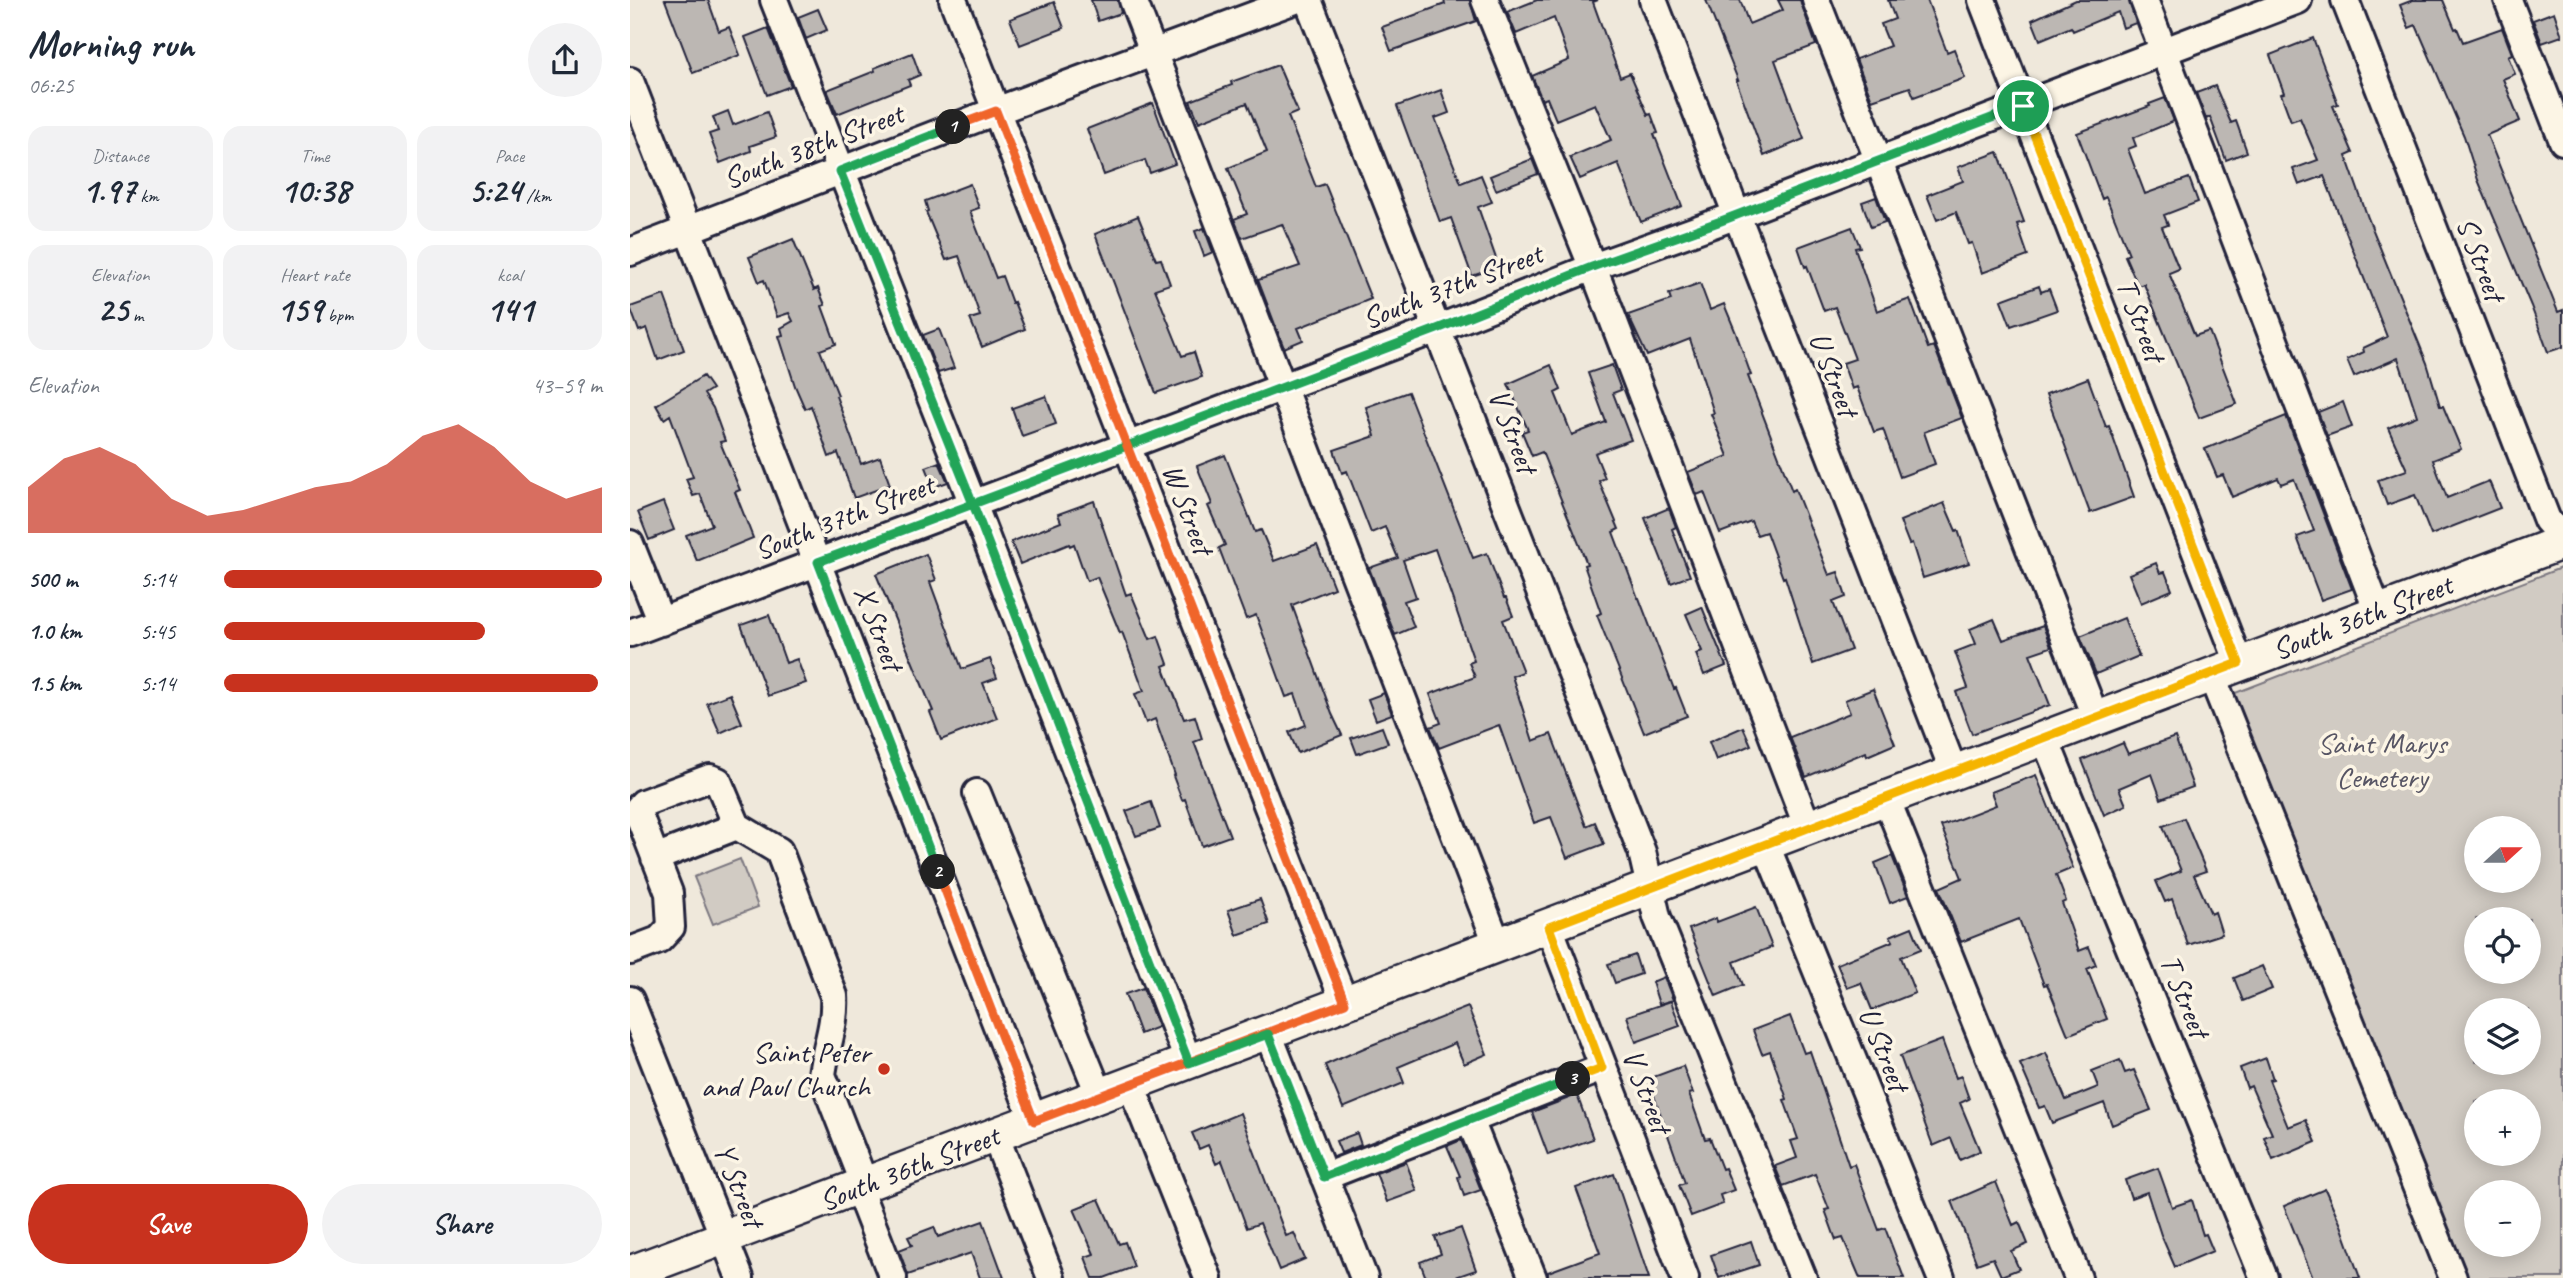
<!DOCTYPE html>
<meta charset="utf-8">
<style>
:root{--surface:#fff;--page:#f2f2f3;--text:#1f2937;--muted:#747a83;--accent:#c8321e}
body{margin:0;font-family:Caveat,sans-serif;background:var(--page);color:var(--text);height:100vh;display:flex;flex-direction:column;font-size:26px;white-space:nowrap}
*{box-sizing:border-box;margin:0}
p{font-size:23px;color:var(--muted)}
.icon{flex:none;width:38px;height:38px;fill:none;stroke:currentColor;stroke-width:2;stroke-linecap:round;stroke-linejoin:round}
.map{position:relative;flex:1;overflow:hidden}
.side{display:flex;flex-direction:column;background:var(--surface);width:630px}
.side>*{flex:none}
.needle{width:46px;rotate:69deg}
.tools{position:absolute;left:1834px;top:816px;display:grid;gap:14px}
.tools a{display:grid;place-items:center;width:77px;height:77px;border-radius:50%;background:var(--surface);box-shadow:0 4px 18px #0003;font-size:35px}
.pin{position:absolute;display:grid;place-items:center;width:60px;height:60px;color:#fff;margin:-30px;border:4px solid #fff;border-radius:50%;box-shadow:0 2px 7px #0007}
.km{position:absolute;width:35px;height:35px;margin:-18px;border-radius:50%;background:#222;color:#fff;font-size:19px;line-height:35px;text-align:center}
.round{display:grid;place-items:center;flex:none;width:74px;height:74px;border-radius:37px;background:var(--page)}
.head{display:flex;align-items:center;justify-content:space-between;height:119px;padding:0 28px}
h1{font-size:38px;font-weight:800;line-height:52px}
.stats{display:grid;grid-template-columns:repeat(3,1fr);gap:10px;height:119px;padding:7px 28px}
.stats div{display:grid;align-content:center;border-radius:18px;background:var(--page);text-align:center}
.stats b{font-size:35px;font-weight:800}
.stats small{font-size:19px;font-weight:400}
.stats p{font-size:19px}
.chart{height:196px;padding:14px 28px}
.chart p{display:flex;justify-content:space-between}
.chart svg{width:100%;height:126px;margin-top:7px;fill:var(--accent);opacity:.7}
.primary-button{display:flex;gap:14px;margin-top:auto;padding:14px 28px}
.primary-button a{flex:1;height:80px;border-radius:42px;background:var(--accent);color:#fff;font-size:28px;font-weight:800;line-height:80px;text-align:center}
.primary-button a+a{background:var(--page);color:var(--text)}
ul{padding:0 28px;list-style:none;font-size:23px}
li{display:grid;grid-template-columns:112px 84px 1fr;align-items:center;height:52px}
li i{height:18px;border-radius:9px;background:var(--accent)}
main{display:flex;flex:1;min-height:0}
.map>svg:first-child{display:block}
.green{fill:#d1cbc3;stroke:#7a767f;stroke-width:2;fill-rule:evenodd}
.building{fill:#bcb7b3;stroke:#22223b;stroke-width:2}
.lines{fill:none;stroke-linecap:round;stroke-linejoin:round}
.minor-casing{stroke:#22223b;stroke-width:32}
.major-casing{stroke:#22223b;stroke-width:38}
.minor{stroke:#fcf5e5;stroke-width:26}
.major{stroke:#fcf5e5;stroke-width:33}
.split-1-casing{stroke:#fff;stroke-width:14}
.split-2-casing{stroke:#fff;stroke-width:14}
.split-3-casing{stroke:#fff;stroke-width:14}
.split-4-casing{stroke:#fff;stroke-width:14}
.split-1{stroke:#22a559;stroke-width:9}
.split-2{stroke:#f0652b;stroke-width:9}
.split-3{stroke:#22a559;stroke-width:9}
.split-4{stroke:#f5b400;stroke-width:9}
.poi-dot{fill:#c8321e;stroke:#fcf5e5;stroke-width:2.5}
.labels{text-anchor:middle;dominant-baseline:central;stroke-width:7;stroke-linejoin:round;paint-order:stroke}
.street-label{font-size:30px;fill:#22223b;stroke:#fcf5e5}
.park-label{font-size:30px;fill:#575564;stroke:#fcf5e5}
.poi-label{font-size:30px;fill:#22223b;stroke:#fcf5e5;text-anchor:end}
</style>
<main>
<section class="side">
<div class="head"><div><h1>Morning run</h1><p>06:25</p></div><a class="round"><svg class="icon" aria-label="share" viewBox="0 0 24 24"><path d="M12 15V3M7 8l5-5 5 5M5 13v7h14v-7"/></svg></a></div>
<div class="stats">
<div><p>Distance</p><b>1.97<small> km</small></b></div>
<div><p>Time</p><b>10:38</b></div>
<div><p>Pace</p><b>5:24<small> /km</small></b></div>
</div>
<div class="stats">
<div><p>Elevation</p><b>25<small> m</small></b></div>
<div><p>Heart rate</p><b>159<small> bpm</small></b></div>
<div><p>kcal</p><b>141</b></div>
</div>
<div class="chart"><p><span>Elevation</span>43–59 m</p>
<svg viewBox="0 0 160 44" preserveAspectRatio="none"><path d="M0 44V28L10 18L20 14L30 20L40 32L50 38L60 36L70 32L80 28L90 26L100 20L110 10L120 6L130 14L140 26L150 32L160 28V44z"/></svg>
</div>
<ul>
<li><b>500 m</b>5:14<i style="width:100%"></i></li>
<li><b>1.0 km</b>5:45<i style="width:69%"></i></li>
<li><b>1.5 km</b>5:14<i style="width:99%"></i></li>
</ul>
<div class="primary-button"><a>Save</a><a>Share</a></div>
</section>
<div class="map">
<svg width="1933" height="1278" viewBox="0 0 1933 1278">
<rect width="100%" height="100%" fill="#efe8db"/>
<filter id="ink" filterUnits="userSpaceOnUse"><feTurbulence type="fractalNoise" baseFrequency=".0143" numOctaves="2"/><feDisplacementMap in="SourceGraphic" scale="14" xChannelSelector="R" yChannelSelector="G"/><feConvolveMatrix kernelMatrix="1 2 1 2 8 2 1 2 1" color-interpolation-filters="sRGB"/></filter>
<g filter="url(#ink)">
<path class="green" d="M1933,567V1278H1834L1600,695ZM1846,828H1899V880H1846ZM1846,919H1899V971H1846ZM1846,1010H1899V1062H1846ZM1846,1101H1899V1153H1846ZM1846,1192H1899V1244H1846Z
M110,859L128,907L83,924L64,877Z"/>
<path class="building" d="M35,0H78L89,31L99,27L110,55L63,73Z
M461,0H488L491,13L468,21Z
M814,0H840L846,21L761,51L752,27L815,4Z
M907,0H968L963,2L990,77L1000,73L1018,115L1021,114L1028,133L1024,134L1052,206L1011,222L988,163L950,179L940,157L981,140L965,104L926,120L917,98L912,100L902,76L939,60L924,18L886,34L877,12Z
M1076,0H1110L1119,24L1153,10L1148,0H1170L1186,45L1145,60L1174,139L1134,156L1106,80H1108Z
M1258,0H1297L1317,52L1324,49L1335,78L1284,97L1280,87L1242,100L1226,59L1260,46L1251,24L1265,19Z
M1446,0H1499L1506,23L1493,28L1488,12L1443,31L1441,27L1410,40L1402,20Z
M1783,0H1813L1825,29L1827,28L1833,42L1872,28L1882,54L1878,56L1885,74L1873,79L1890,121L1857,135L1928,312L1933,310V347L1918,352L1901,306L1848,180L1834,136L1786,25L1779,28L1770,5Z
M424,2L434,28L390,45L380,19Z
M188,9L197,30L176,39L168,17Z
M1924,12L1932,36L1912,43L1903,20Z
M138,28L161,86L137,95L115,37Z
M1683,38L1708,104L1703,106L1723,153L1716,156L1738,218L1797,363L1810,406H1813L1831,449L1803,460L1817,498L1859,481L1870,508L1801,535L1785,495L1757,505L1748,480L1777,470L1758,428L1787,416L1768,358L1724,377L1717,360L1734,352L1733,348L1757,337L1694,176L1669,185L1663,169L1688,160L1670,118L1661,121L1651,94L1654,93L1640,55Z
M282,53L290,75L278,80L280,85L207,114L197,90L245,71L244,68Z
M648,65L668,112L658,116L686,187L695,184L741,299L668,328L673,340L654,348L628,280L670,266L652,224L612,238L604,219L617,214L598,168L637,152L617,103L569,122L560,101L602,85L601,82Z
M1585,86L1601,123L1606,121L1617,152L1596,160L1580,117L1576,119L1566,93Z
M811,90L819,113L805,118L831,183L851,175L862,202L848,207L869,267L842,276L821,218L810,222L767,106Z
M1535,98L1544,121L1503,138L1506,146L1498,149L1515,194L1559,178L1568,202L1534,215L1538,225L1532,227L1549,269L1539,273L1565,336L1579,331L1607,404L1569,418L1514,284L1508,286L1495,256L1499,254L1476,197L1472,199L1447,133L1520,106L1519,104Z
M523,103L545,164L520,173L515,160L474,175L457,129Z
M98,111L103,125L137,112L146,137L120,146L121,151L90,163L79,134L88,131L83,117Z
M1368,152L1394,222L1387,224L1398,256L1352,273L1342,243L1338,244L1326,212L1307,220L1297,195L1333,181L1328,167Z
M902,159L908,174L866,190L860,176Z
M340,184L349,208L340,211L366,278L372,276L382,303L384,302L395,329L352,347L340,319L350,316L329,256L316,260L296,212L298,211L295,201Z
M1246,197L1255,222L1241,227L1232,202Z
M508,216L526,260L531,259L540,284L525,289L552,356L564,352L572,377L526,393L465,234Z
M1222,227L1230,247L1225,248L1247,311L1280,299L1298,348L1304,346L1332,418L1294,432L1305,464L1270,477L1253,429L1244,432L1227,387L1222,389L1213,363L1225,359L1205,307L1194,311L1177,266L1175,267L1168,247Z
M574,228L583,252L574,256L565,231Z
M163,239L184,290L188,288L195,305L192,306L206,344L190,350L208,395L206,396L231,464L250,457L260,485L224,498L208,453L199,457L181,406L175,409L165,386L149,336L153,335L151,328L163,321L159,313L147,317L134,280L129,282L119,257Z
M1070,283L1080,310L1094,304L1106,333L1121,375L1118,376L1162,491L1165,489L1199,575L1208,572L1216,597L1203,602L1221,650L1183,664L1155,577L1153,578L1136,532L1127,535L1121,521L1090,533L1074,492L1067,495L1058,472L1098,456L1081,414L1084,413L1060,339L1017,356L998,315L1041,300L1039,294Z
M1409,286L1411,292L1419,289L1427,310L1381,326L1371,300Z
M34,295L54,350L28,360L17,328L9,331L0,307Z
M309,329L324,368L308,373L293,335Z
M921,365L931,390L925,393L942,435L976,422L958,373L982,365L991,390L983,393L1001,440L965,453L975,478L969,481L989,529L983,532L1008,598H1009L1044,689L1046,688L1057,716L1014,733L967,615L971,613L954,565L957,564L912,452L902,456L892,432L898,430L878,384Z
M73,376L82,389L74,394L83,408L95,441L90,442L110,490L105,492L123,538L67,561L56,535L82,525L70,494L63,496L56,479L63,477L40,415L34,419L26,405Z
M1458,378L1476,427L1479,426L1504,497L1460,513L1416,394Z
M778,392L843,558L857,553L874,598H876L883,616L873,620L893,672L882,676L903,741L921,734L956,826L965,822L974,844L937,858L921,817L904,823L869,725L809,748L800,727L811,723L800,694L845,677L839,663L844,661L805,549L773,560L786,597L774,601L784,627L765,635L739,568L768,558L755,527L741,533L717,471L712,473L704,450L745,436L736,407Z
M416,396L426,424L392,436L382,408Z
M1713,402L1722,427L1697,436L1688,412Z
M1656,416L1722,589L1691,600L1667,537L1684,531L1664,479L1651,484L1648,478L1602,497L1593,475L1587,477L1575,449Z
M595,455L625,532L631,530L644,561L687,545L704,588L662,605L702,714L712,735L668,753L659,732L676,725L665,694L656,697L626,615L616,619L589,548L595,545L578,506L582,504L567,466Z
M309,462L318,482L304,487L296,467Z
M464,501L496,595L501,593L520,639L528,636L538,664L533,666L554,719L565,716L572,739L564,742L600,836L572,846L555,799L552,800L543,776L545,775L525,719L516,723L505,694L514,691L492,632L490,633L467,577L457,581L444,544L440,546L439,544L390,564L381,542L431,522L428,514Z
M33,502L44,530L19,540L8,512Z
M1314,503L1326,531L1328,530L1339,563L1293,578L1282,543L1279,544L1270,521Z
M1039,508L1046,527L1042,529L1060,576L1041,583L1015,518Z
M296,554L306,580L300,582L332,669L360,659L367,678L353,683L367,718L311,740L300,712L303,711L246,574Z
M1526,563L1530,573L1535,572L1542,590L1511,603L1499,574Z
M1072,607L1096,666L1074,675L1066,654L1072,651L1056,614Z
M139,615L156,663L167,659L176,683L138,696L111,625Z
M1494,618L1509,656L1466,674L1450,636Z
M1364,619L1373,640L1413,626L1421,647L1400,654L1420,705L1342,734L1326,692L1338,688L1325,652L1346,644L1340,629Z
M1243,689L1265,744L1237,756L1236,752L1176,777L1160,737L1220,713L1215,700Z
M754,693L762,714L746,720L738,699Z
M100,694L112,723L90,733L77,703Z
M752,727L758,743L727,754L721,738Z
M1113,727L1121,745L1086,760L1079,742Z
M1545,737L1563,787L1531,799L1522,774L1489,788L1496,805L1474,815L1452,760L1493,743L1498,754Z
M1406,775L1443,868L1426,875L1436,901L1432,903L1449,951L1459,947L1466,965L1457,969L1477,1019L1438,1035L1417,984L1414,985L1389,919L1331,942L1309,888L1332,878L1311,826L1366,805L1361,792Z
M521,802L530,828L506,836L496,811Z
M1554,818L1576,871L1564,875L1581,914L1585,912L1592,934L1558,945L1542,899L1535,902L1526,881L1551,871L1533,826Z
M1262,856L1278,896L1260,903L1245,863Z
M630,899L639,924L607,935L598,910Z
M1126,907L1142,947L1104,962L1113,985L1086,996L1059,929L1086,918L1087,922Z
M1282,927L1291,949L1271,957L1285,993L1242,1010L1231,983L1217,988L1207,964L1263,941L1260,936Z
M1005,955L1011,974L985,983L978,964Z
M1632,966L1642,989L1613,1001L1604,978Z
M1034,977L1043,1000L1029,1004L1022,982Z
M513,988L528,1027L510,1034L495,994Z
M1041,1001L1050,1026L1006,1042L997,1016Z
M838,1007L857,1054L834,1064L825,1043L768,1067L774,1083L713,1108L695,1065L734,1048Z
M1160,1016L1174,1053L1180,1051L1219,1166L1224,1164L1249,1230L1255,1228L1274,1278H1230L1213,1238L1206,1240L1195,1210L1199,1209L1185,1174L1153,1186L1145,1166L1167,1158L1161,1141L1168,1139L1154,1100L1157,1099L1140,1051L1132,1054L1123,1030Z
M1312,1040L1326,1078L1331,1076L1339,1099L1330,1103L1350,1151L1330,1160L1321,1138L1303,1146L1270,1056Z
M1416,1053L1436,1100L1468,1087L1462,1071L1490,1060L1495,1073L1504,1070L1521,1110L1482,1125L1474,1103L1422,1123L1415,1106L1409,1108L1390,1064Z
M1636,1058L1643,1079L1639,1080L1658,1127L1676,1120L1686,1142L1643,1160L1634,1137L1642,1134L1621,1086L1617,1088L1610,1068Z
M1053,1066L1063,1093L1059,1094L1075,1139L1080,1138L1092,1169L1095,1168L1104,1190L1090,1195L1093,1204L1061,1216L1049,1185L1055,1183L1018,1079Z
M947,1095L963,1139L918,1155L902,1112Z
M610,1113L656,1236L664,1233L675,1259L649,1270L630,1223L617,1228L592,1161L586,1164L578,1145L569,1149L562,1133Z
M727,1133L731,1145L711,1153L706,1141Z
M831,1140L851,1190L834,1196L828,1177L830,1176L817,1146Z
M776,1162L787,1191L757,1202L746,1173Z
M1528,1168L1542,1207L1562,1200L1573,1235L1576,1234L1583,1251L1545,1267L1531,1235L1517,1192L1501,1198L1495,1180Z
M984,1174L1019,1278H918V1272L970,1253L946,1188Z
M1366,1182L1383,1225L1389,1222L1398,1244L1381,1251L1389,1269L1371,1276L1363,1258L1347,1264L1322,1201Z
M1695,1189L1711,1225L1730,1278H1683L1654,1206Z
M469,1199L489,1244L495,1242L504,1267L474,1278H463L455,1257L464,1254L444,1209Z
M353,1221L374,1278H350L341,1253L278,1275L269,1250L282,1245L278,1237L304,1227L308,1237Z
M831,1228L846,1270L823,1278H796L790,1262L811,1254L805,1237Z
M1121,1241L1129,1265L1089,1278L1081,1255Z"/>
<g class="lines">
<g class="minor-casing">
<path id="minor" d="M144,0L343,504L559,1063
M323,0L715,1004
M503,0L868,946
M678,0L1012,852L1027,917L1173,1278
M855,0L969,283L1178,828
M1023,0L1324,772
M1186,0L1466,719
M1352,0L1609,663
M1514,0L1748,612
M1715,0L1917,520L1933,538
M1878,0L1933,141
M0,81L404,1121
M0,252L366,111L665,0
M0,544L31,622
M0,633L807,329L963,267L1091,221L1668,0
M1581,674L1823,1278
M1415,739L1634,1278
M347,793L470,1096
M1256,798L1448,1278
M1136,845L1311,1278
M25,858L107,826
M919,927L1055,1278
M0,951L29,940L41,927L39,893L7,810L13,803L80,778L88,781L107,826L149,851L204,996C206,1025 195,1048 192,1075L235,1185
M0,1000L110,1278
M638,1033L734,1278
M501,1085L578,1278
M840,1120L903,1278
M365,1135L421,1278
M694,1177L972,1068
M228,1188L263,1278"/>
</g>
<g class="major-casing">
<path id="major" d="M0,1273L1933,542"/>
</g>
<use href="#minor" class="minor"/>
<use href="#major" class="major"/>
</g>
</g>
<g class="lines" filter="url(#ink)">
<g class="split-1-casing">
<path id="split-1" d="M323,127L210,171L343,504L807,329L962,267L1091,221L1393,106"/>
</g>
<g class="split-2-casing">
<path id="split-2" d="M308,872L404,1121L715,1003L366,111L323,127"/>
</g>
<g class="split-3-casing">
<path id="split-3" d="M308,872L188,562L343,504L559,1063L638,1034L694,1177L943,1079"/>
</g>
<g class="split-4-casing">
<path id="split-4" d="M943,1079L972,1068L919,927L1609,663L1393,106"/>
</g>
<use href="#split-1" class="split-1"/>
<use href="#split-2" class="split-2"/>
<use href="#split-3" class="split-3"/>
<use href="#split-4" class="split-4"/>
</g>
<circle class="poi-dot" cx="254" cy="1069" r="7"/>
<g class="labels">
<g class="street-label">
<text transform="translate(183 146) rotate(-21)">South 38th Street</text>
<text transform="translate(1851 259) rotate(69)">S Street</text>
<text transform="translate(822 286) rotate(-21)">South 37th Street</text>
<text transform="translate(1511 320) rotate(69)">T Street</text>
<text transform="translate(1204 374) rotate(69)">U Street</text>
<text transform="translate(883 431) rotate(69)">V Street</text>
<text transform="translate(558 509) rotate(69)">W Street</text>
<text transform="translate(214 517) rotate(-21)">South 37th Street</text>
<text transform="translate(1732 617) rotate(-21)">South 36th Street</text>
<text transform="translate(249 628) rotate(69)">X Street</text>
<text transform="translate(1555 996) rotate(68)">T Street</text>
<text transform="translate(1254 1049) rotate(68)">U Street</text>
<text transform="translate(1017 1091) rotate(69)">V Street</text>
<text transform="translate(279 1168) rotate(-21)">South 36th Street</text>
<text transform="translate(109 1185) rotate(68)">Y Street</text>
</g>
<g class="park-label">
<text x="1752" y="743">Saint Marys<tspan x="1752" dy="34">Cemetery</tspan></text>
</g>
<g class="poi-label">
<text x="240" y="1052">Saint Peter<tspan x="240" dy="34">and Paul Church</tspan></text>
</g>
</g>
</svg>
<div class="tools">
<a><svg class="needle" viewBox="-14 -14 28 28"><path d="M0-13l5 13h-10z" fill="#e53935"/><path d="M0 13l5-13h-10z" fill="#747a83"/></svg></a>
<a><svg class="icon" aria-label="locate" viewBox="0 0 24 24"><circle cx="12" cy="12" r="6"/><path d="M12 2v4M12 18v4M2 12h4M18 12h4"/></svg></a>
<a><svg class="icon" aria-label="layers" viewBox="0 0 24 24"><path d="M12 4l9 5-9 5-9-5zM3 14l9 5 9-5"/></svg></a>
<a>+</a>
<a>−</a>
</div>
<div class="pin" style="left:1393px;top:106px;background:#1e9e55"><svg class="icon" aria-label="arrive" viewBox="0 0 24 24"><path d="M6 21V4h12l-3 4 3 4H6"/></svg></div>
<b class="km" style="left:323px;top:127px">1</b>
<b class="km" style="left:308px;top:872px">2</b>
<b class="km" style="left:943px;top:1079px">3</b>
</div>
</main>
